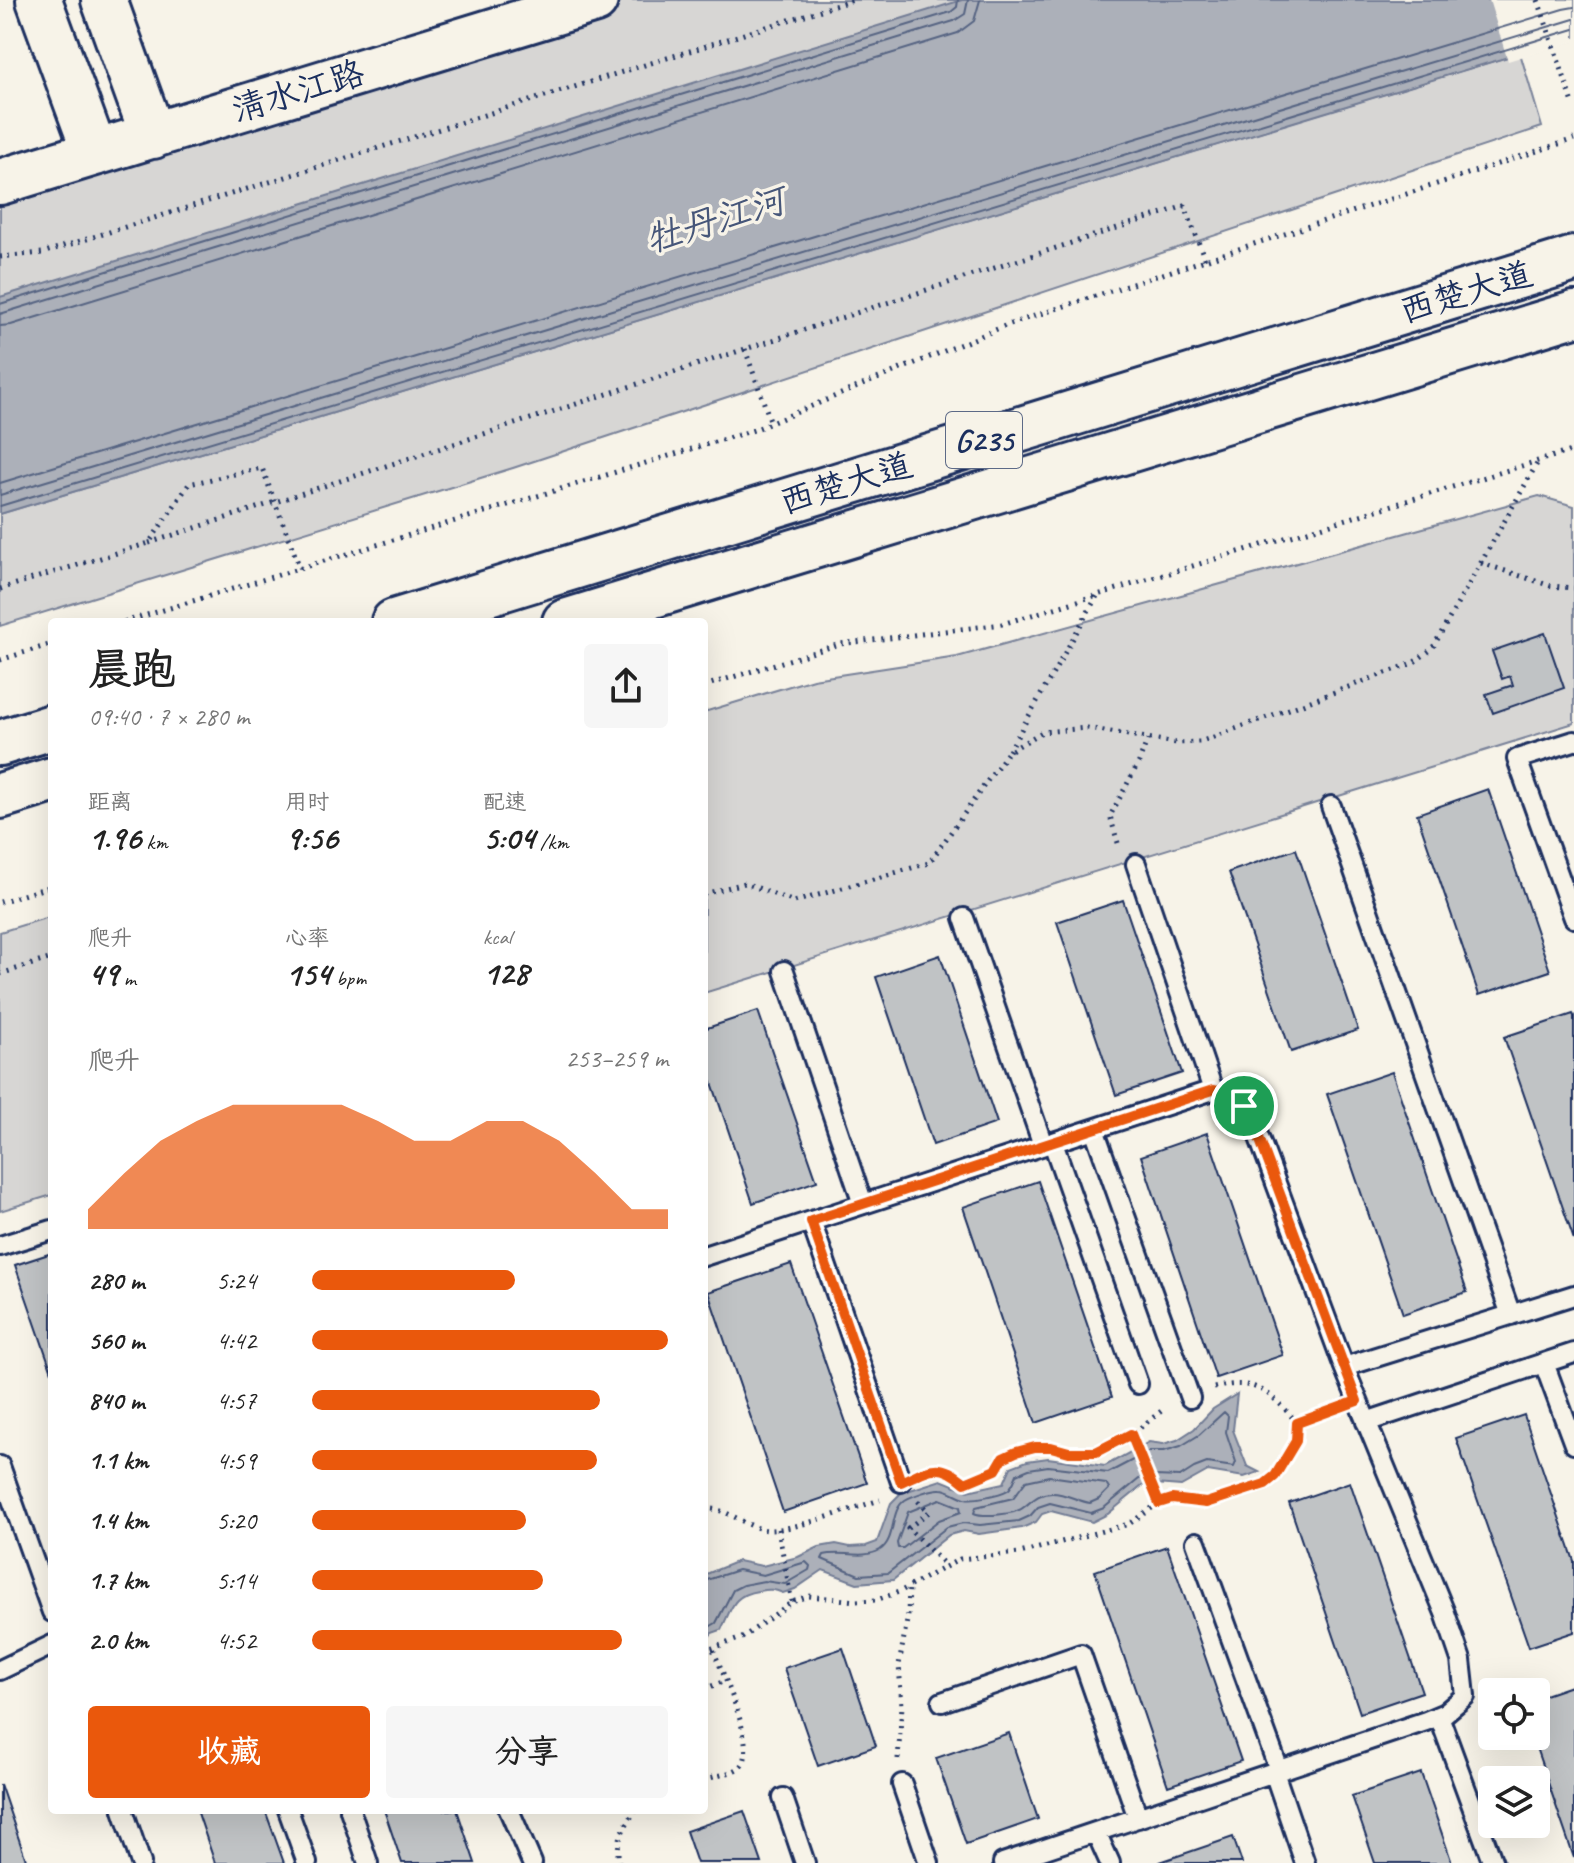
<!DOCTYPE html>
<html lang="zh">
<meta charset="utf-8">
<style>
:root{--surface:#fff;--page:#f6f6f6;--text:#222;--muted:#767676;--accent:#ea580c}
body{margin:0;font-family:Caveat,"LXGW WenKai TC",sans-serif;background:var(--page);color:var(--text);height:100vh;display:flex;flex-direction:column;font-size:30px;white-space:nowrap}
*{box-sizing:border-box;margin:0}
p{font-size:26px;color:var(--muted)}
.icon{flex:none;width:44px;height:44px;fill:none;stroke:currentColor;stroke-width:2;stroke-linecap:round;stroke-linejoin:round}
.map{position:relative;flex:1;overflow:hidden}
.drawer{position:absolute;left:48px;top:618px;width:660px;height:1196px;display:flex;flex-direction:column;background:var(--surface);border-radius:8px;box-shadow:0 8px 32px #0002}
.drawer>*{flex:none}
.buttons{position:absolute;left:1478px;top:1678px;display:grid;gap:16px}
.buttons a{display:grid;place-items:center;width:72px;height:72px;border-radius:8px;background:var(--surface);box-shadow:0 8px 32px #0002;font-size:40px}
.pin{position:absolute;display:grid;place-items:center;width:68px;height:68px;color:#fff;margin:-34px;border:4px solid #fff;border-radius:50%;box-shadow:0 2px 8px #0007}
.round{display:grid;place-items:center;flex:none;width:84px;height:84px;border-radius:8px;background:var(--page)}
.overview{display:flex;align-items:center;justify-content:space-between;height:136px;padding:0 40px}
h1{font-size:44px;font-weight:600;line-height:60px}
.metrics{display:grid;grid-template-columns:repeat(3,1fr);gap:12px;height:136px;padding:8px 40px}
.metrics div{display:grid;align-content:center}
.metrics b{font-size:34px;font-weight:600}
.metrics small{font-size:22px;font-weight:400}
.metrics p{font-size:22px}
.chart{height:224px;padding:16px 40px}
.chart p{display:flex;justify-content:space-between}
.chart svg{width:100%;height:144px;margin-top:8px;fill:var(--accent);opacity:.7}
.cta{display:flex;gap:16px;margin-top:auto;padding:16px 40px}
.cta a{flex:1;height:92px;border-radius:8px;background:var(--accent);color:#fff;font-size:32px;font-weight:600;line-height:92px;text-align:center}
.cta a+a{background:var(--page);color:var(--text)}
ul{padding:0 40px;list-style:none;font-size:26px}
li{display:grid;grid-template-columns:128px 96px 1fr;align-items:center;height:60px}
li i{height:20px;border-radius:10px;background:var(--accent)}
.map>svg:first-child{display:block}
.green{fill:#d7d6d4;stroke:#798299;stroke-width:2}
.water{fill:#acb0b9;stroke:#727c95;stroke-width:2}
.pier{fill:#f7f3e8}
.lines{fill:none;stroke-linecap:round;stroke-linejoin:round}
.shore{stroke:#556382;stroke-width:2}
.building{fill:#c0c3c5;stroke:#1b2f5e;stroke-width:2}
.lane-casing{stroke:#1b2f5e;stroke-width:24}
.secondary-casing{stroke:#1b2f5e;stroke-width:50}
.highway-casing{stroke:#1b2f5e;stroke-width:50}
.path{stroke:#1b2f5e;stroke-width:5;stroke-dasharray:2 6;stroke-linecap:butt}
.lane{stroke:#f7f3e8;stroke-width:18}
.secondary{stroke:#f7f3e8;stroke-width:44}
.highway{stroke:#f7f3e8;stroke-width:44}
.route-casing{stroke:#fff;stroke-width:16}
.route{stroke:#ea580c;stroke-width:10}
.labels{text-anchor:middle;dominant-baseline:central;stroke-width:7;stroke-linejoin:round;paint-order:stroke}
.shield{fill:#f7f3e8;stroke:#5d6a87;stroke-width:2}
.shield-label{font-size:32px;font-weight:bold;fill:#1b2f5e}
.street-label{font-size:34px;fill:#1b2f5e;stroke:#f7f3e8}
.water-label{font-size:36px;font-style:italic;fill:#465679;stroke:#f7f3e8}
</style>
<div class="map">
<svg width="1574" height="1863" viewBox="0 0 1574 1863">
<rect width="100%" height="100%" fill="#f7f3e8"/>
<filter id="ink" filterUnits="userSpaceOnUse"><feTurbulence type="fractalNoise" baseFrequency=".0125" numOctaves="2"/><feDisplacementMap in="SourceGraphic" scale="16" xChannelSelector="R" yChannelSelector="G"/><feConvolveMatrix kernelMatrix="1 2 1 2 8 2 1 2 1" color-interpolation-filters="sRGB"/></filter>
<g filter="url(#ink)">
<path class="green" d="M624,0H967L0,298V190Z
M1520,53L1542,127L513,468L0,626V514Z
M1539,496L1574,506V723L704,993V712L813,679L957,657Z
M52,916V1195L0,1211V932Z"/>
<path class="water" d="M962,0H1574V37L0,514V297Z
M1237,1394L1233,1430L1247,1466L1259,1472L1244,1477L1208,1471L1181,1486L1155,1484L1142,1486L1108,1514L1092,1522L1051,1511L1042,1514L1036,1522L1022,1528L979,1534L964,1531L949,1535L893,1580L857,1583L823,1570L795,1589L783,1593C774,1589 769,1589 758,1591C732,1595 732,1608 721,1630L712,1633L704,1642V1575L738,1561L762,1566L798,1557L819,1547L836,1544L850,1547L866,1546L877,1542L891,1503L901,1493L941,1480L968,1491L1004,1483L1011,1467L1027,1461L1048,1458L1105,1466L1149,1442L1163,1444L1177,1440L1194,1429L1213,1409Z"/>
<path class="pier" d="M1489,0H1574V41L1508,61Z"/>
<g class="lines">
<path class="shore" d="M0,304L951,12L957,7L958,0
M0,314L954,21L965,14L968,0
M0,326L11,325L958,33L974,21L980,0
M0,483L1563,9L1574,7
M0,495L1574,19
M0,506L1574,29
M1224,1412L1228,1416L1226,1432L1236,1462L1234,1467L1207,1463L1194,1468L1180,1477L1155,1476L1139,1479L1104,1508L1091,1513L1050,1503L1038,1507L1030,1516L1019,1521L980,1525L963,1523L947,1527L888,1573L859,1575L822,1559L824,1555C842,1550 862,1560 880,1550C897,1539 889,1511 905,1500C912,1496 933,1488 941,1489C949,1489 957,1496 965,1498C974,1500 999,1495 1008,1490C1013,1486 1015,1479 1017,1474L1029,1469L1048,1466L1108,1473L1150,1451H1164L1181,1446L1199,1435Z
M1049,1476L1106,1484L1109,1489L1099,1499L1090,1503C1077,1501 1066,1493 1052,1493C1039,1493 1033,1500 1024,1507C1015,1515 983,1517 974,1513L976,1507L1013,1498L1026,1481Z
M940,1499L960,1507L961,1512L939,1520L903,1548H898L897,1543L908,1512Z
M704,1581L738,1570L763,1575L806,1562L810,1566L809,1570L785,1584L764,1581L743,1585L733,1590L716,1623L704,1630"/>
</g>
<path class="building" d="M1545,633L1564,688L1493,713L1486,694L1513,685L1510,676L1502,679L1492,651Z
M1488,789L1550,971L1479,995L1417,814Z
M1296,849L1358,1030L1291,1052L1229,872Z
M1123,900L1182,1073L1116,1095L1057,922Z
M940,955L997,1123L933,1145L876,977Z
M758,1011L817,1181L753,1203L704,1059V1029Z
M1573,1014L1574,1016V1240L1504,1037Z
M1392,1072L1467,1292L1403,1314L1327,1094Z
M1207,1133L1283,1355L1216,1378L1141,1156Z
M1038,1181L1112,1397L1036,1423L963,1207Z
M52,1253V1372L15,1265Z
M791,1264L867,1483L783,1512L708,1292Z
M1524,1415L1574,1561V1632L1529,1647L1456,1438Z
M1350,1482L1422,1692L1360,1713L1289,1503Z
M1167,1546L1241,1761L1168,1786L1095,1571Z
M843,1648L876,1746L818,1766L784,1668Z
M1574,1685V1858L1532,1736H1536V1698Z
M1009,1733L1038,1819L966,1844L936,1758Z
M1421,1773L1452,1863H1375L1352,1796Z
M0,1784L27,1863H0Z
M197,1810H265L284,1863H215Z
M384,1810H457L475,1863H402Z
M744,1811L762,1863H697L686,1831Z
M1233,1837L1242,1863H1160V1862Z"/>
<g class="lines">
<g class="lane-casing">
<path id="lane" d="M1574,741L1517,759L1574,918
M1331,806L1511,1315
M1136,864L1213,1090
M964,918L1043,1145
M784,971L863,1204
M1094,1129L1190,1398
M1053,1143L1138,1384
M811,1221L901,1482
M0,1246L52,1230
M704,1256L1213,1090C1236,1093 1244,1104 1254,1124L1344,1367L1445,1613L1461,1660L1465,1696L1445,1713L1426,1721L1003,1863
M1544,1363L1574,1444
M1344,1367L1574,1295
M1366,1422L1574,1353
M0,1466L52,1612
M1196,1542L1279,1770
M0,1670L52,1645
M942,1702L1081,1654L1138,1818
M1439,1716L1493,1863
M1274,1772L1305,1863
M902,1784L929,1863
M783,1798L805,1863
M123,1810L141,1863
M288,1810L307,1863
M350,1810L368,1863
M509,1810L532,1863
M1096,1832L1110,1863"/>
</g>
<g class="secondary-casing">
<path id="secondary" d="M39,0L95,153
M104,0L153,136
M0,182L595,0"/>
</g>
<g class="highway-casing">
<path id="highway" d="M394,622L1574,259
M565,622L1574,314
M0,743L52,727
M0,796L52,780"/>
</g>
<path class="path" d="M1538,0L1574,106
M0,257L42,253L853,0
M745,349L771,423
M149,543L1185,206L1205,260
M1481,563L1551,586L1574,588
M0,589L149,543L189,484L262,468L300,568
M124,622L754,430L1007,325L1574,139
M0,660L52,644
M704,686L840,644L1002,624L1574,450
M1009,751L1097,596
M1118,843L1110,816L1139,762L1148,738
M704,894L745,883L794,902L929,863L1008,752L1042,732L1087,728L1176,743L1200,742L1413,663L1432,649L1538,462
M0,902L52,886
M0,974L52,958
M1214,1388C1255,1377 1271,1392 1297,1423
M1131,1434L1159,1503
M924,1471C942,1464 952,1471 965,1483L996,1470L1003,1458C1017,1451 1035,1444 1051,1447C1066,1449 1079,1455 1095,1452C1120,1447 1144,1424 1164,1409
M918,1501L929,1512L908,1528L946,1566
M704,1509C727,1506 746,1529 769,1530C795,1530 853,1508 880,1500
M778,1529L792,1602
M704,1651L742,1638L792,1602L809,1596L856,1601L876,1600L899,1592L960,1559L1020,1553L1129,1524L1159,1503L1172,1499L1206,1503L1265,1484L1275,1476L1296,1441L1297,1423L1333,1410
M704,1689L725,1681
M898,1759L902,1706L899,1665L908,1615L909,1586
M704,1780C714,1776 731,1774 740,1767C760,1752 721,1670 713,1649
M619,1863C615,1841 624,1827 636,1810"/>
<use href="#lane" class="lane"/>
<use href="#secondary" class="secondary"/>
<use href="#highway" class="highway"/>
</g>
</g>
<g class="lines" filter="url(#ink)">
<g class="route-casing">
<path id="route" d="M1213,1090C1236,1093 1244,1104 1254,1124L1357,1401L1297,1423L1296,1441L1275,1476L1265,1484L1206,1503L1172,1499L1159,1503L1131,1434L1096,1452H1069L1051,1447H1035L1016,1452L1003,1458L996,1470L965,1483C939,1460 929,1469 901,1482L811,1221Z"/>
</g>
<use href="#route" class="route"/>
</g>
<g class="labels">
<rect class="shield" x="946" y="412" width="76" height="56" rx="6"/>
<g class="shield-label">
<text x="984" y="440">G235</text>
</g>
<g class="street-label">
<text transform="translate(298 91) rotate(-17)">清水江路</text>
<text transform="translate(1466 292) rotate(-17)">西楚大道</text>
<text transform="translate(846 483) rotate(-17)">西楚大道</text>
</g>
<g class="water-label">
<text transform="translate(715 220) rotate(-17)">牡丹江河</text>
</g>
</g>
</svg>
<div class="buttons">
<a><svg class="icon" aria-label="locate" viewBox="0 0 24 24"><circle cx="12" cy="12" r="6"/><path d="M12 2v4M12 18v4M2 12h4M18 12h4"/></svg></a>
<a><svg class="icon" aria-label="layers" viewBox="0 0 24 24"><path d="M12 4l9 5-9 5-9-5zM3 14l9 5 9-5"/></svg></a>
</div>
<div class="pin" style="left:1244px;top:1106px;background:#1e9e55"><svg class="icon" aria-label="arrive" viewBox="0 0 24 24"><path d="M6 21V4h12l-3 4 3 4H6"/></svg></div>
<section class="drawer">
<div class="overview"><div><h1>晨跑</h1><p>09:40 · 7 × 280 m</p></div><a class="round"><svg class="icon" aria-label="share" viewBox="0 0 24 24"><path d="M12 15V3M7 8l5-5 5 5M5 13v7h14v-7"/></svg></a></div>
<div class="metrics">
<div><p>距离</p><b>1.96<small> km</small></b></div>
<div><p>用时</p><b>9:56</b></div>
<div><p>配速</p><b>5:04<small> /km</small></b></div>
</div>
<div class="metrics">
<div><p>爬升</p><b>49<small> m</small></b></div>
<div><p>心率</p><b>154<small> bpm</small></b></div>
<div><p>kcal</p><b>128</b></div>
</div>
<div class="chart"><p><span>爬升</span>253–259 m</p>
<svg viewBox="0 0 160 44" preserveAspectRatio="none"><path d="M0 44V38L10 27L20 17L30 11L40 6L50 6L60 6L70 6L80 11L90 17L100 17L110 11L120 11L130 17L140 27L150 38L160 38V44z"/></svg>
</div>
<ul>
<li><b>280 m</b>5:24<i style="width:57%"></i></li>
<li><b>560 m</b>4:42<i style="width:100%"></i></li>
<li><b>840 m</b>4:57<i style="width:81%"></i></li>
<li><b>1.1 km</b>4:59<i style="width:80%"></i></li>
<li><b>1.4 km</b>5:20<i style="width:60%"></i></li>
<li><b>1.7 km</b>5:14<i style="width:65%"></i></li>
<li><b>2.0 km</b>4:52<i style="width:87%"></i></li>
</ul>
<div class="cta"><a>收藏</a><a>分享</a></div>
</section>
</div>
